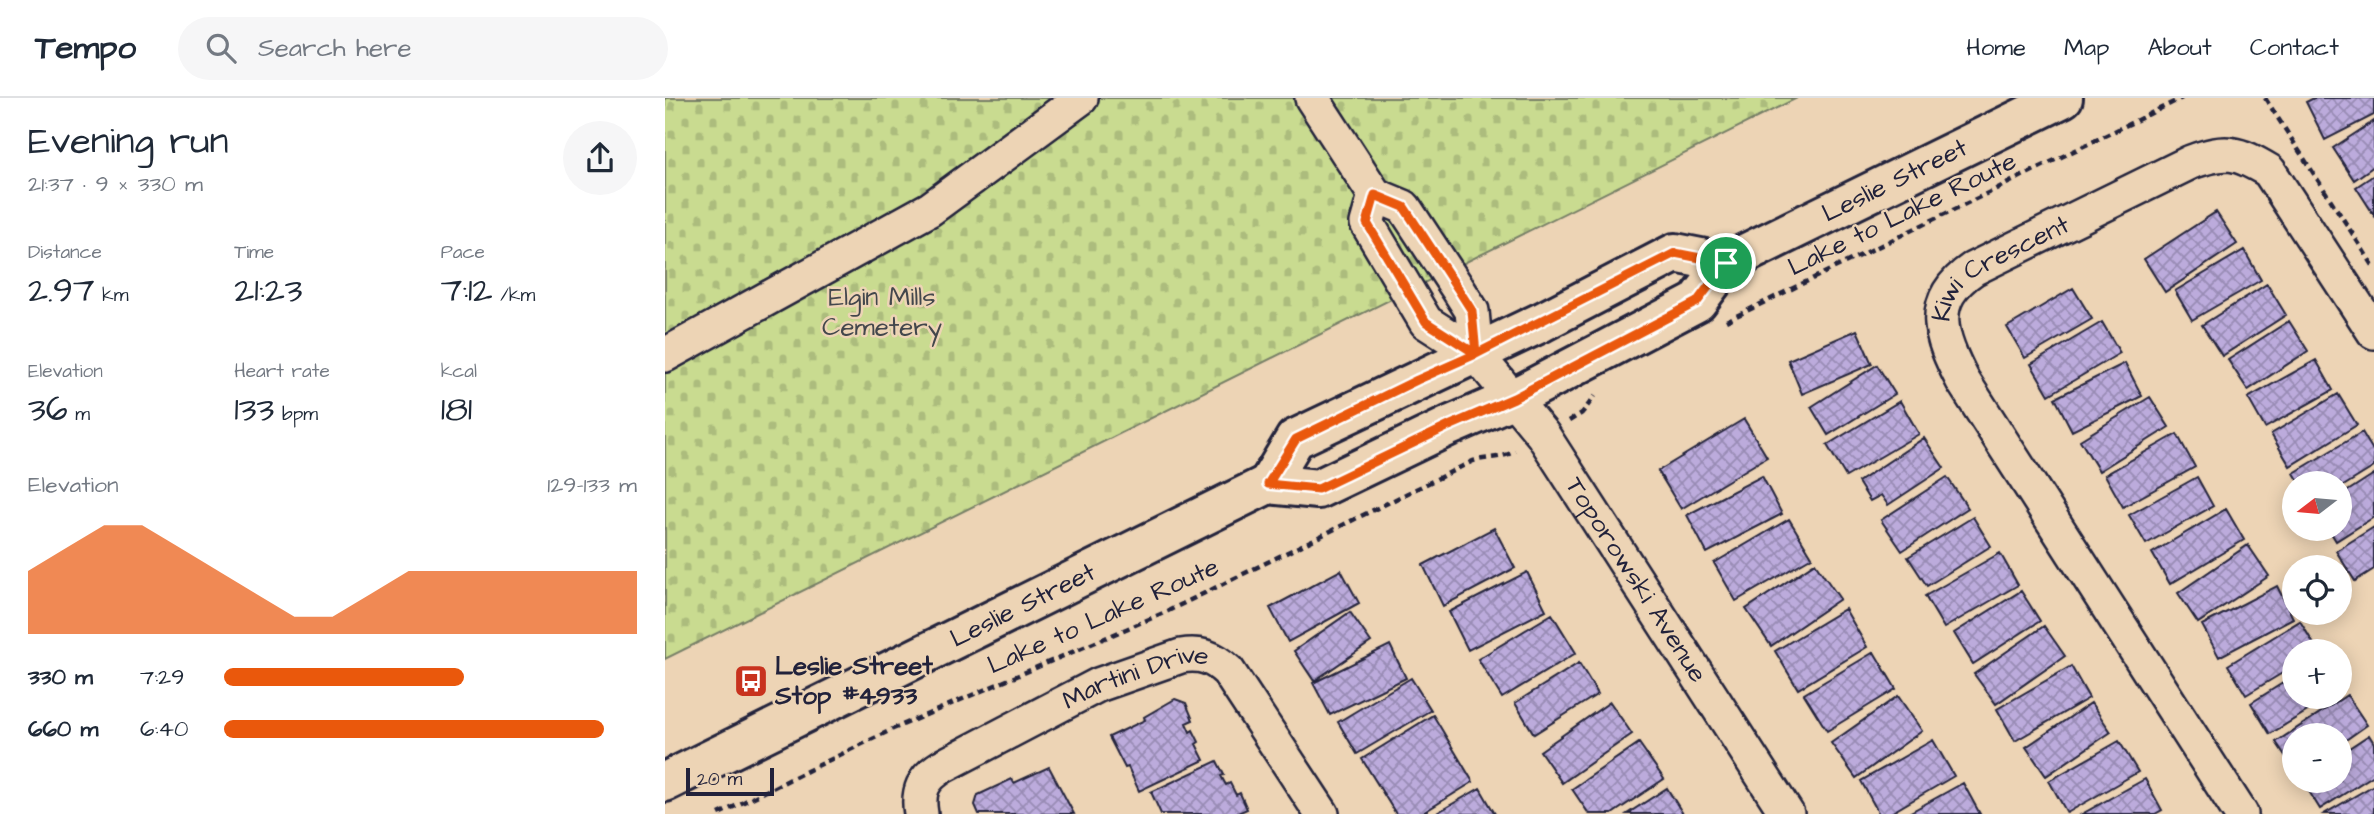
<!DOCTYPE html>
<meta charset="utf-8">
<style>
:root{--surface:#fff;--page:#f6f6f7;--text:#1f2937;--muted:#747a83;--line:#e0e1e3;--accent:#ea580c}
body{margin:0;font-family:"Architects Daughter",sans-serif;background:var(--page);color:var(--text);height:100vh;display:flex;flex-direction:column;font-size:26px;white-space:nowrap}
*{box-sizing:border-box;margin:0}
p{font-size:23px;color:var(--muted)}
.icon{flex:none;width:38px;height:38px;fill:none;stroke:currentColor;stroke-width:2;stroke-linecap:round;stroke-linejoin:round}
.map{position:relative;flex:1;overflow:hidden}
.sheet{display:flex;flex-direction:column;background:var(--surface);width:665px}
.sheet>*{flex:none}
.needle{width:46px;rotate:254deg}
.buttons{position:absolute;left:1617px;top:373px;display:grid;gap:14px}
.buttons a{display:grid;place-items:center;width:70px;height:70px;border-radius:50%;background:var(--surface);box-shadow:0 4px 18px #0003;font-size:35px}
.scale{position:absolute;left:21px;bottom:18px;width:88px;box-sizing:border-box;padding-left:7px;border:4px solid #22223b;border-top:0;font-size:19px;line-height:24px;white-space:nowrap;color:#22223b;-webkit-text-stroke:5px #edd4b5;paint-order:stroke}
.pin{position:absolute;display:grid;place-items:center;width:60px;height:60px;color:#fff;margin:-30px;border:4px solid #fff;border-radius:50%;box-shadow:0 2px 7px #0007}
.round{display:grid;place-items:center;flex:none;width:74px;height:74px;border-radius:37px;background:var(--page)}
.summary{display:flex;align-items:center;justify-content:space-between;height:119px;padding:0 28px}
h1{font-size:38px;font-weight:600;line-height:52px}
.stats{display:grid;grid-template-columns:repeat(3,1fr);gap:10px;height:119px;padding:7px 28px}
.stats div{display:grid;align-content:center}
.stats b{font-size:35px;font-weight:600}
.stats small{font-size:19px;font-weight:400}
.stats p{font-size:19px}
.chart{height:196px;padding:14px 28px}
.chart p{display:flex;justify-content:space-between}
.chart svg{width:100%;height:126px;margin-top:7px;fill:var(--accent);opacity:.7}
ul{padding:0 28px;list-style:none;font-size:23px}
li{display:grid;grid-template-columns:112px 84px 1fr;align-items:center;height:52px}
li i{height:18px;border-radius:9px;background:var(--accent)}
header{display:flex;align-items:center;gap:42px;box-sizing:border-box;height:98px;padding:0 35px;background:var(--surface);border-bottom:2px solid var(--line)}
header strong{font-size:33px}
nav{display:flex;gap:38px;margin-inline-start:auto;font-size:24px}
.search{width:490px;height:63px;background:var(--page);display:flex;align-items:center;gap:18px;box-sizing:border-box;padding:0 24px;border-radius:38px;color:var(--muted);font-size:26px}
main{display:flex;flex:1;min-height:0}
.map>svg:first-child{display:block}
.cemetery{fill:url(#cemetery-stones);stroke:#767e66;stroke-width:2}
.building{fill:url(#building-cross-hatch);stroke:#22223b;stroke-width:2}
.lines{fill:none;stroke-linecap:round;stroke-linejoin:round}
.minor-casing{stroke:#22223b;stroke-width:38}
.major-casing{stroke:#22223b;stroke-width:44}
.path{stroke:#22223b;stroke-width:4.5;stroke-dasharray:7 5;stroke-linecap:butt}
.minor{stroke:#edd4b5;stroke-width:33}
.major{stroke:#edd4b5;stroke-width:38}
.route-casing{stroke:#fff;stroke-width:14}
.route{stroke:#ea580c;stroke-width:9}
.labels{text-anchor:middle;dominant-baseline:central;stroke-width:5;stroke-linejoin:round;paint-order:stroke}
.street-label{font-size:26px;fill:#22223b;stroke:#edd4b5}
.park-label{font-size:26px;fill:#43474c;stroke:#edd4b5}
.poi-label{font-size:26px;font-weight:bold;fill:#22223b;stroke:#edd4b5;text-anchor:start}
</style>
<header>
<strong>Tempo</strong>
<div class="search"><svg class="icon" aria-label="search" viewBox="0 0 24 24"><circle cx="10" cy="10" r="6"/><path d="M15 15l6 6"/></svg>Search here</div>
<nav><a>Home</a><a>Map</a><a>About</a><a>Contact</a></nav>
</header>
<main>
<section class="sheet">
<div class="summary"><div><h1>Evening run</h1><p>21:37 · 9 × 330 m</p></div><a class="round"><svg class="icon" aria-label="share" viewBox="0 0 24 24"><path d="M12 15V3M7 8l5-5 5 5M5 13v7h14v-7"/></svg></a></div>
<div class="stats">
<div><p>Distance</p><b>2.97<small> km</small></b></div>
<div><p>Time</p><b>21:23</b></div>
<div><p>Pace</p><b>7:12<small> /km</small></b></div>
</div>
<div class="stats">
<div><p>Elevation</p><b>36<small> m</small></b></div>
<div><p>Heart rate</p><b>133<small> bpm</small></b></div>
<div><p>kcal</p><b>181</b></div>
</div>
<div class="chart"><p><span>Elevation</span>129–133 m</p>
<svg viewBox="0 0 160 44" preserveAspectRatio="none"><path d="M0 44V22L10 14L20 6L30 6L40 14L50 22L60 30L70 38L80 38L90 30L100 22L110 22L120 22L130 22L140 22L150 22L160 22V44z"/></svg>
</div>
<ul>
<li><b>330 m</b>7:29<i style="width:58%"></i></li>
<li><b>660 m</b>6:40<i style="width:92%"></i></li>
</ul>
</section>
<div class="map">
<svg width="1709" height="716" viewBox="0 0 1709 716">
<defs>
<pattern id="cemetery-stones" width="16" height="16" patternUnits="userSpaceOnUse" patternTransform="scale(1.75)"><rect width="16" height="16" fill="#c9db90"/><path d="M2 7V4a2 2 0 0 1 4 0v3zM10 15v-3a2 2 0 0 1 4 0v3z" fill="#acbc7d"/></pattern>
<pattern id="building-cross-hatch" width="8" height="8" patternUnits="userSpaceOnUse" patternTransform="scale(1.75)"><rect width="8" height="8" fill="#bcabdc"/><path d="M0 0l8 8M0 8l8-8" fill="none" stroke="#988bb4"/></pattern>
</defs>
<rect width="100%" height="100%" fill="#edd4b5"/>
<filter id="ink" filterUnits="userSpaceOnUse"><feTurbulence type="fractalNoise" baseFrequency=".0143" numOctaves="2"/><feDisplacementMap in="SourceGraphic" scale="14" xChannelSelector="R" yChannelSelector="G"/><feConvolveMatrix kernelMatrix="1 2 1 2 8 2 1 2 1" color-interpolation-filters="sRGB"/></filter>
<g filter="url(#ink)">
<path class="cemetery" d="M0,0H1132L0,561Z"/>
<path class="building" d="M1649,0H1709V17L1660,42L1641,4Z
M1709,23V68L1689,82L1668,50Z
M1709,77V117L1691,89Z
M1551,114L1572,146L1500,194L1479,161Z
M1579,152L1596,182L1527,222L1510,193Z
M1602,186L1621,217L1557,258L1537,227Z
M1408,190L1427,221L1360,260L1342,229Z
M1624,223L1643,253L1583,292L1563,262Z
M1437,224L1455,255L1384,297L1366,266Z
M1192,232L1207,266L1137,296L1123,262Z
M1651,262L1668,292L1600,330L1583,300Z
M1460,265L1477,298L1407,333L1390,300Z
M1212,267L1230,296L1163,337L1146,309Z
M1673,296L1692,327L1625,368L1606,336Z
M1485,299L1504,329L1434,373L1415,342Z
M1235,303L1254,336L1181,379L1162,347Z
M1079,321L1102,359L1016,411L993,373Z
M1697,334L1709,354V369L1675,390V385H1635L1629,375Z
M1512,336L1530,369L1458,409L1440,377Z
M1259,340L1279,370L1223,407L1216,397L1205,403L1193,384Z
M1709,376V419L1671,443L1663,430H1675V398Z
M1097,378L1117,416L1042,455L1022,417Z
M1282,379L1303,410L1237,453L1216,422Z
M1532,379L1548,408L1481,446L1464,417Z
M1561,411L1579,442L1505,486L1487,455Z
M1308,419L1326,448L1262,488L1243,459Z
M1124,421L1147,459L1071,503L1049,465Z
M1709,429V471L1690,483L1671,453Z
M829,430L850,470L778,508L758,467Z
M1583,447L1604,478L1533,525L1513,495Z
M1335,455L1353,487L1279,530L1260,498Z
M1150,465L1175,501L1106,548L1081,511Z
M676,472L694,505L623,544L605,510Z
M862,474L881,512L803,552L784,514Z
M1612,488L1628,520L1554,559L1537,527Z
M1356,493L1375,523L1308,566L1289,535Z
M1180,511L1202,549L1133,591L1110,553Z
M685,514L706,544L649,583L629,553Z
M887,516L911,555L837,600L813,561Z
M1635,523L1653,553H1629V568L1581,597L1563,567Z
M1379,528L1400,558L1331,606L1309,576Z
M725,547L741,580L665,617L648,585Z
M1209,554L1231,591L1162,633L1139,596Z
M914,565L933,596L869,636L850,605Z
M1406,568L1424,600L1350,643L1332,611Z
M1629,578V598H1667L1605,636L1586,605Z
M746,580L766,612L692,656L673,624Z
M1682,597L1702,627L1675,646V637H1629V671L1611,644Z
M1233,598L1257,633L1191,680L1166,645Z
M510,601L521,605L528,622L521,625L525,634L528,632L534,644L531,646L539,662L474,693L463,669L460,670L444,639L480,622L479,619Z
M945,604L967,636L897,685L875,653Z
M1426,605L1446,634L1381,678L1361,649Z
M768,617L808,684L756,716H731L697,661Z
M1704,637L1709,645V677L1655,711L1637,682H1675V656Z
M1268,642L1289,678L1224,716H1214L1196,683Z
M1454,643L1473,674L1402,715L1384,683Z
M974,645L999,681L947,716H924L907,691Z
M552,663L559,677L556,678L561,687L565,685L571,697L575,695L582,711L571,716H496L486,694Z
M384,669L409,716H314L310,707L313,697L347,681L349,685Z
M1480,681L1497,712L1490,716H1417Z
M1298,685L1315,716H1242Z
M1709,687V716H1659Z
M815,690L830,716H770Z
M1002,690L1018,716H962Z"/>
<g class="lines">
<g class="minor-casing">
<g id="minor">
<path d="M647,0L710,97L739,109L793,191L807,213L811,256"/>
<path id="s1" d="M710,97L702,125L761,224L811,256L878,337L1122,716"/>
<path d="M0,257L265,111L416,0"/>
<path id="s2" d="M256,716C252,693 258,680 278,668L433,587L516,558C536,555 548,559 563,573L657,716"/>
<path id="s3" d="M1576,716L1298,283C1275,239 1261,203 1308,171L1526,64C1562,51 1572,54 1604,73L1709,234"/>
</g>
</g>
<g class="major-casing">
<g id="major">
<path d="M603,386L630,341L877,224L1010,155L1061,165"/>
<path id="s4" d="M0,684L603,386L653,391L784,328L849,300L1032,204L1061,165L1398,0"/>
</g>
</g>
<path class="path" d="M1600,0L1709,169
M1061,223L1517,0
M904,323L917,315L930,298
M54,716L228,631L503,513L808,363C823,359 836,361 850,353"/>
<use href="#minor" class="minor"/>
<use href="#major" class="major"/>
</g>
</g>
<g class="lines" filter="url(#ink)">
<g class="route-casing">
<path id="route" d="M1061,165L1010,155L811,256L807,213L793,191L739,109L710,97L702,125L761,224L811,256L752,282L631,341L603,386L653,391L784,328L849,300L1032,204L1061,165"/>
</g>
<use href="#route" class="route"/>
</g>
<defs>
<g id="bus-square" transform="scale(1.75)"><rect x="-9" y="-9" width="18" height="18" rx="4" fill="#c8321e" stroke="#edd4b5"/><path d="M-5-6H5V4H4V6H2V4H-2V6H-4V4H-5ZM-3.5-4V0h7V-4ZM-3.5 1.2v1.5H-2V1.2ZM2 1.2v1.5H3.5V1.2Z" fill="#fff"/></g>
</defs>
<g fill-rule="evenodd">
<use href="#bus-square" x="86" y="583"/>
</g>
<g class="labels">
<g class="street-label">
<text stroke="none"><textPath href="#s4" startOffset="1382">Leslie Street</textPath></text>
<text transform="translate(1237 116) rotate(-26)">Lake to Lake Route</text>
<text stroke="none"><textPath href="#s3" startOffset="663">Kiwi Crescent</textPath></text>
<text stroke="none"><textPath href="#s1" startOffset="481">Toporowski Avenue</textPath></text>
<text stroke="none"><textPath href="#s4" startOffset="399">Leslie Street</textPath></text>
<text transform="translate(438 518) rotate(-24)">Lake to Lake Route</text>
<text stroke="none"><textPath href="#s2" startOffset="271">Martini Drive</textPath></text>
</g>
<g class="park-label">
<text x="217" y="199">Elgin Mills<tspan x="217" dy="30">Cemetery</tspan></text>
</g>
<g class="poi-label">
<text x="110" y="568">Leslie Street<tspan x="110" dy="30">Stop #4933</tspan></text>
</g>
</g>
</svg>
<div class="buttons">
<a><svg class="needle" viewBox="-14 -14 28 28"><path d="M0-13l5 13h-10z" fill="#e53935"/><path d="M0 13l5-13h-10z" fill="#747a83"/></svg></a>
<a><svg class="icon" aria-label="locate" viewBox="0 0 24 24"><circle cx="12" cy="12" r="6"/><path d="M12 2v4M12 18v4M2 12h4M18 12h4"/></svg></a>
<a>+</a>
<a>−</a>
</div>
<div class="scale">20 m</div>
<div class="pin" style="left:1061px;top:165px;background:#1e9e55"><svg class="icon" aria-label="arrive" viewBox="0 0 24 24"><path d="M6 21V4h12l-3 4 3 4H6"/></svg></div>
</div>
</main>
